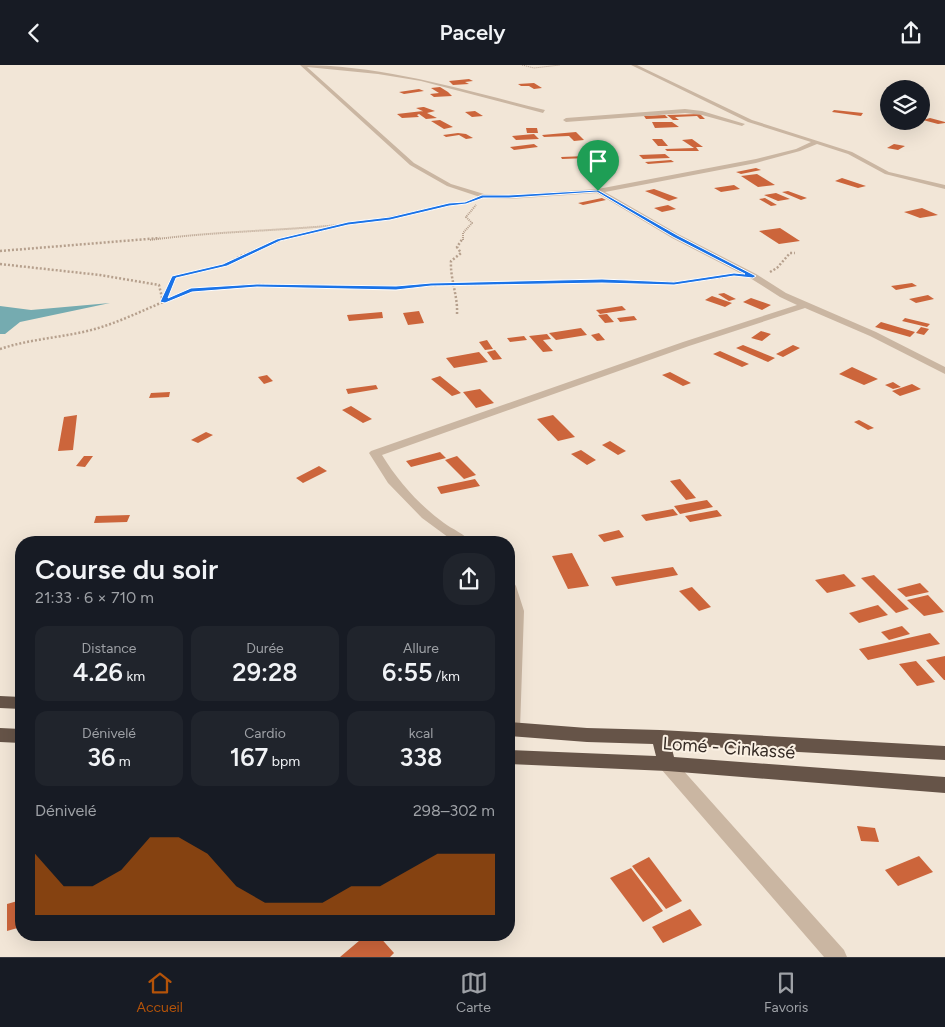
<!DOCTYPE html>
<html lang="fr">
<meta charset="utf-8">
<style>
:root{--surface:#171b24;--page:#20242c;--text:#f1f3f6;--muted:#9ea1a6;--line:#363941;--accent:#b45309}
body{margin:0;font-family:Figtree,sans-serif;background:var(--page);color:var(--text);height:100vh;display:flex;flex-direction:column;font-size:19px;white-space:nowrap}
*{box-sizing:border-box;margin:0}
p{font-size:16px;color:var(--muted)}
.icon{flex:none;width:28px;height:28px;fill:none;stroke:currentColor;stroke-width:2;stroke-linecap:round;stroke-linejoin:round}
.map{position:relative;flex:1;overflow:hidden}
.drawer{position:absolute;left:15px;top:471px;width:500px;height:405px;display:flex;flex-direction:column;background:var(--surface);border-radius:20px;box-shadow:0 5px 20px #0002}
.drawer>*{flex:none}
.fabs{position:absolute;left:880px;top:15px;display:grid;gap:10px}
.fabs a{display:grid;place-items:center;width:50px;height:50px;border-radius:50%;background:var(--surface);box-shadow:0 5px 20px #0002;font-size:25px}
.pin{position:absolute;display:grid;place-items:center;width:42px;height:42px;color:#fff;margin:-51px -21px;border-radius:50% 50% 50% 0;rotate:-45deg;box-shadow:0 0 5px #0007}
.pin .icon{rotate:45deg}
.round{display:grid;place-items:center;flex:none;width:52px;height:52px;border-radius:20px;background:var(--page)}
.head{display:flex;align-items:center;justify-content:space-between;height:85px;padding:0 20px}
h1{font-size:28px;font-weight:600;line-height:38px}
.stats{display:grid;grid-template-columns:repeat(3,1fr);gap:8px;height:85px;padding:5px 20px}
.stats div{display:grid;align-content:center;border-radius:12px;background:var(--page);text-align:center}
.stats b{font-size:25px;font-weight:600}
.stats small{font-size:14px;font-weight:400}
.stats p{font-size:14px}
.chart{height:140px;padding:10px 20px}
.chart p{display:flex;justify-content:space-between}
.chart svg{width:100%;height:90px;margin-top:5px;fill:var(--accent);opacity:.7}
header{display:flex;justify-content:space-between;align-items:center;height:65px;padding:0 20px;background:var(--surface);font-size:22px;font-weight:600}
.tabs{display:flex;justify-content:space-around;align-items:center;height:70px;border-top:1px solid var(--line);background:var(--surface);font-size:14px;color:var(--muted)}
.tabs a{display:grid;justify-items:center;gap:2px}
.tabs .active{color:var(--accent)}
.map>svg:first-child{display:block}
.water{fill:#75abb0}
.building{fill:#cc653b}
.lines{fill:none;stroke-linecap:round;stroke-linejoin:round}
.path-far2{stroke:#b6a08d;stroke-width:1;stroke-dasharray:1 1;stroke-linecap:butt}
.path-far1{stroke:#b6a08d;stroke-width:2;stroke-dasharray:1 1;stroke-linecap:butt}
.path{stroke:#b6a08d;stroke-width:2.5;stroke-dasharray:2 2;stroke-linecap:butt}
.minor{fill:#cab6a2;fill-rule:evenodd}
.trunk{fill:#665448;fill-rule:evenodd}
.route{fill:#1a73e8;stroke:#fff;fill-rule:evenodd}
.labels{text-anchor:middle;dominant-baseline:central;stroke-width:4;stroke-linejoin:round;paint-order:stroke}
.near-street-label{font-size:18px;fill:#352b25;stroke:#faf0e3}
</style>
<header><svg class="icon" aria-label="back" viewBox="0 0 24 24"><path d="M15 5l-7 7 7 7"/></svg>Pacely<svg class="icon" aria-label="share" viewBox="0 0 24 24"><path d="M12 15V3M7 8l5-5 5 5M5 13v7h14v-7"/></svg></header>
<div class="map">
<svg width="945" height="892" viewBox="0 0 945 892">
<rect width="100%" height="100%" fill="#f2e6d7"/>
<path class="water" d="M110,238L20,257L5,269H0V241L31,245Z"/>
<path class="building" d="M469,14L473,16L465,17L469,19L453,20L449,16Z
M534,18L542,23L534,24L529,21H521L518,19Z
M440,22L448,27L452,31L434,32L430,29L439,28L431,23Z
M419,24L424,26L404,29L399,27Z
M423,42H424L435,46L427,48L416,43Z
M834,45L863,48L861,51L832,47Z
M423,46L437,53L426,54L419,49L417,50L419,52L402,53L397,49Z
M475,46L483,51L472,52L465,47Z
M700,49L705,54H700L697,51L675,52L679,55H673L667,50Z
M665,50L668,53L646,54L644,51Z
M930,53L945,57V58L938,59L923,55Z
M440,55L453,62L444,64L431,56Z
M652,57H672L679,62L655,63Z
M526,63H537L538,68H527Z
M576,67L584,75L574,76L569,71L544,72L542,70Z
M458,68L466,69L473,73L466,74L459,70L446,72L443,70Z
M534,69L539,74L516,75L512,71Z
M652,74H662L668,81H658Z
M692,74L703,82H696L699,86H667L665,84L694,83L682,75Z
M534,79L538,82L514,85L510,82Z
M894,79L905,81L898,85L887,83Z
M665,89L670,93L643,94L639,90Z
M587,91L588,93L562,94L561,92Z
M588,91H614L615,95H589Z
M671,95L674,97L648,99L645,97Z
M756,103L761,105L741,109L736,107Z
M757,109L775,120L758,122L741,111Z
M842,113L866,121L858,123L835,116Z
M734,120L740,124L721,127L714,123Z
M654,124L678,133L669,136L645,126Z
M788,126L807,133L801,135L782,127Z
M776,128L790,134L778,136L764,130Z
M602,133L606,135L583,140L578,138Z
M765,133L777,140L771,141L759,134Z
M668,140L676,144L662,147L654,143Z
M922,143L938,150L920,153L904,147Z
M780,163L800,176L779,179L759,166Z
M912,218L917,221L896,225L891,221Z
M724,228L736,234L729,236L718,229Z
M928,230L934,234L916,238L909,234Z
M712,231L732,238L725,242L705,235Z
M751,233L771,240L762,245L743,237Z
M622,241L626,245L600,249L596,245Z
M419,246L424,258L408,260L403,248Z
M382,247L383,253L349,256L347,250Z
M607,249L614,257L605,258L598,250Z
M634,251L637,255L620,257L617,253Z
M905,253L930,259L927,262L902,256Z
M881,257L915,267L910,272L875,262Z
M921,262L929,264L924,270L916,268Z
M581,263L587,270L556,275L549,268Z
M761,266L771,269L762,276L751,273Z
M599,268L605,275L597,276L591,270Z
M547,269L551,274L543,275L553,286L543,287L529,271Z
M524,271L527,275L510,277L507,273Z
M487,275L493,284L485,285L479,277Z
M743,280L775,293L768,297L736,283Z
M793,280L800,283L783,292L776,289Z
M495,285L502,294L493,295L487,287Z
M720,286L749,299L742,302L713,289Z
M479,287L488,297L454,303L446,293Z
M852,302L878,314L864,320L839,309Z
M670,307L691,318L683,321L662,310Z
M267,310L273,316L264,319L258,312Z
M440,311L461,328L452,331L431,314Z
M893,317L901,322L893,324L885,320Z
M912,319L921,324L900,331L892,326Z
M376,320L378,324L348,329L346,324Z
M480,324L494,338L476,343L463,327Z
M170,327L169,332L149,333L151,328Z
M351,341L372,354L363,358L342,345Z
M77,350L73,385L58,386L64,352Z
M553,350L575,372L558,376L537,354Z
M859,355L874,363L868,365L854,357Z
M206,367L213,370L198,378L191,375Z
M610,376L626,386L618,390L602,380Z
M581,385L596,395L587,400L571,389Z
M440,387L446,393L411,402L406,396Z
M84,391H93L85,402L76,401Z
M457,391L476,410L464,414L445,395Z
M319,401L327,406L303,418L296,413Z
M475,414L480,421L441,429L437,422Z
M680,414L696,433L686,435L670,416Z
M707,435L713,442L680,449L674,441Z
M673,444L678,450L646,456L641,450Z
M717,445L722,451L690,457L685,451Z
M130,450L127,457L94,458L96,451Z
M619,465L624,472L604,477L598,470Z
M572,488L589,521L568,524L552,491Z
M673,502L678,510L616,521L611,512Z
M844,509L856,521L827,528L815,515Z
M874,510L909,544L896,548L861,513Z
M920,518L929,527L906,532L897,524Z
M692,522L711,542L699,546L679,526Z
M928,530L944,547L924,551L907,535Z
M878,540L888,550L859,558L849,548Z
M902,561L910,569L889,575L881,567Z
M930,568L940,579L868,595L859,584Z
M945,591V615H944L926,595Z
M916,596L935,617L917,621L899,599Z
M857,761L875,763L879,777L861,776Z
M919,791L933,807L898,821L885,805Z
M649,792L682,836L666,844L632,801Z
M631,803L663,846L643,857L610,813Z
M21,835V862L7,866V839Z
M690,844L702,860L663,878L652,862Z
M366,870H378L394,888L390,892H340Z"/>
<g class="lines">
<path class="path-far2" d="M522,0L534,3L560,0"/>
<path class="path-far1" d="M150,175C216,166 282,166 348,159C387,155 425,143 464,138
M280,175L340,161
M463,175V168L472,158L466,152L476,140"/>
<path class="path" d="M0,186L160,173
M0,199L100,210L159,220L163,237L191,225L257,220L396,223L431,220L602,216L674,218L723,212
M770,207L777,203L790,188H795
M457,249C458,231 450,214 451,196L461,188L457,182L463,173
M0,284C27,275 55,273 83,267C111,261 137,248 163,237L174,212L225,200L241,191L286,173"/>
<path class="minor" d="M300,0C384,0 463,25 545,45L543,48L421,16L378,9L307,2L414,98L451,119L484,129L509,130L598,124L756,94L796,84L811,77L748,57L631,0H637L752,55L852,87L889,107L945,120V124L885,109L848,89L817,79L800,86L756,98L605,127L678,169L756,209L786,228L876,267L945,302V309L870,271L805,243L689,281L382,390C398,416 418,439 444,458C452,464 465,469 472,478H456L422,453L388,418L369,388L371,386L683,277L797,240L780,232L750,213L672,173L597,128L509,134L483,133L447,121L410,100Z
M685,44L702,46L745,59L742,61L702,50L685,48L566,57L563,55L566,53Z
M509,517L514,518L516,521L524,546L520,664L518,668L509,669Z
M667,692L673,694L844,885L847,892H824L661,704L659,699L661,694Z"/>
<path class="trunk" d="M0,631L21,632V644L0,643Z
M509,657L587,663L660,665L945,681V695L671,680L674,692L945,712V728L667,706L509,699V685L656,691L653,679L587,677L509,671Z
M0,663L21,664V678L0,677Z"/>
</g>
<path class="route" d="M598,125L677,170L756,211L753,213L734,211L674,220L602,218L431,221L396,225L257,222L192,227L165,238L160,237L172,211L223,199L277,174L348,157L390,152L449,138L465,137L482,130H509ZM597,127L673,172L745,209L734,208L674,217L602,214L431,218L396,221L257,219L191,223L168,233L176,213L227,201L280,176L348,160L390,155L449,141L466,139L483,133H509Z"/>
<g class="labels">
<g class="near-street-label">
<text transform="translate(729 683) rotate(4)">Lomé - Cinkassé</text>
</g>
</g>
</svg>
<div class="fabs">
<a><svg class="icon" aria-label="layers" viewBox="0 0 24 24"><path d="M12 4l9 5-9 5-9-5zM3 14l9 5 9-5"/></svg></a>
</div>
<div class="pin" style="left:598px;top:126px;background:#1e9e55"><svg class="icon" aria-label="arrive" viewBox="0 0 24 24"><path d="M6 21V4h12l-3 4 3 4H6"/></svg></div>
<section class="drawer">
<div class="head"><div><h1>Course du soir</h1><p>21:33 · 6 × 710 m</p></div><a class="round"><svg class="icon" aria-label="share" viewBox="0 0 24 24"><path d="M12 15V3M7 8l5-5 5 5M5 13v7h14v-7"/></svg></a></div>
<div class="stats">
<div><p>Distance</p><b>4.26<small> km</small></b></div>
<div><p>Durée</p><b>29:28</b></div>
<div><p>Allure</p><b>6:55<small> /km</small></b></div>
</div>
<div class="stats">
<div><p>Dénivelé</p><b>36<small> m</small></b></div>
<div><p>Cardio</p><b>167<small> bpm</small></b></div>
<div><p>kcal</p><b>338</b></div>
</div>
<div class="chart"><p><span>Dénivelé</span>298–302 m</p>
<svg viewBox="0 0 160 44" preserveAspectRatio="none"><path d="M0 44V14L10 30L20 30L30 22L40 6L50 6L60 14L70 30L80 38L90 38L100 38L110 30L120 30L130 22L140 14L150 14L160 14V44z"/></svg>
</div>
</section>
</div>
<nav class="tabs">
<a class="active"><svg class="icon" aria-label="home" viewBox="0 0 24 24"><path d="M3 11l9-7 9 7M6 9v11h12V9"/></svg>Accueil</a>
<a><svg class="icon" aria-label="map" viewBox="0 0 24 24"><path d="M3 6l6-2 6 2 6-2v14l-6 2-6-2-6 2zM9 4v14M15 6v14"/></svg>Carte</a>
<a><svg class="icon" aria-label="saved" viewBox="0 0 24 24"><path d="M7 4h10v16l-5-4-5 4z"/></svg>Favoris</a>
</nav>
